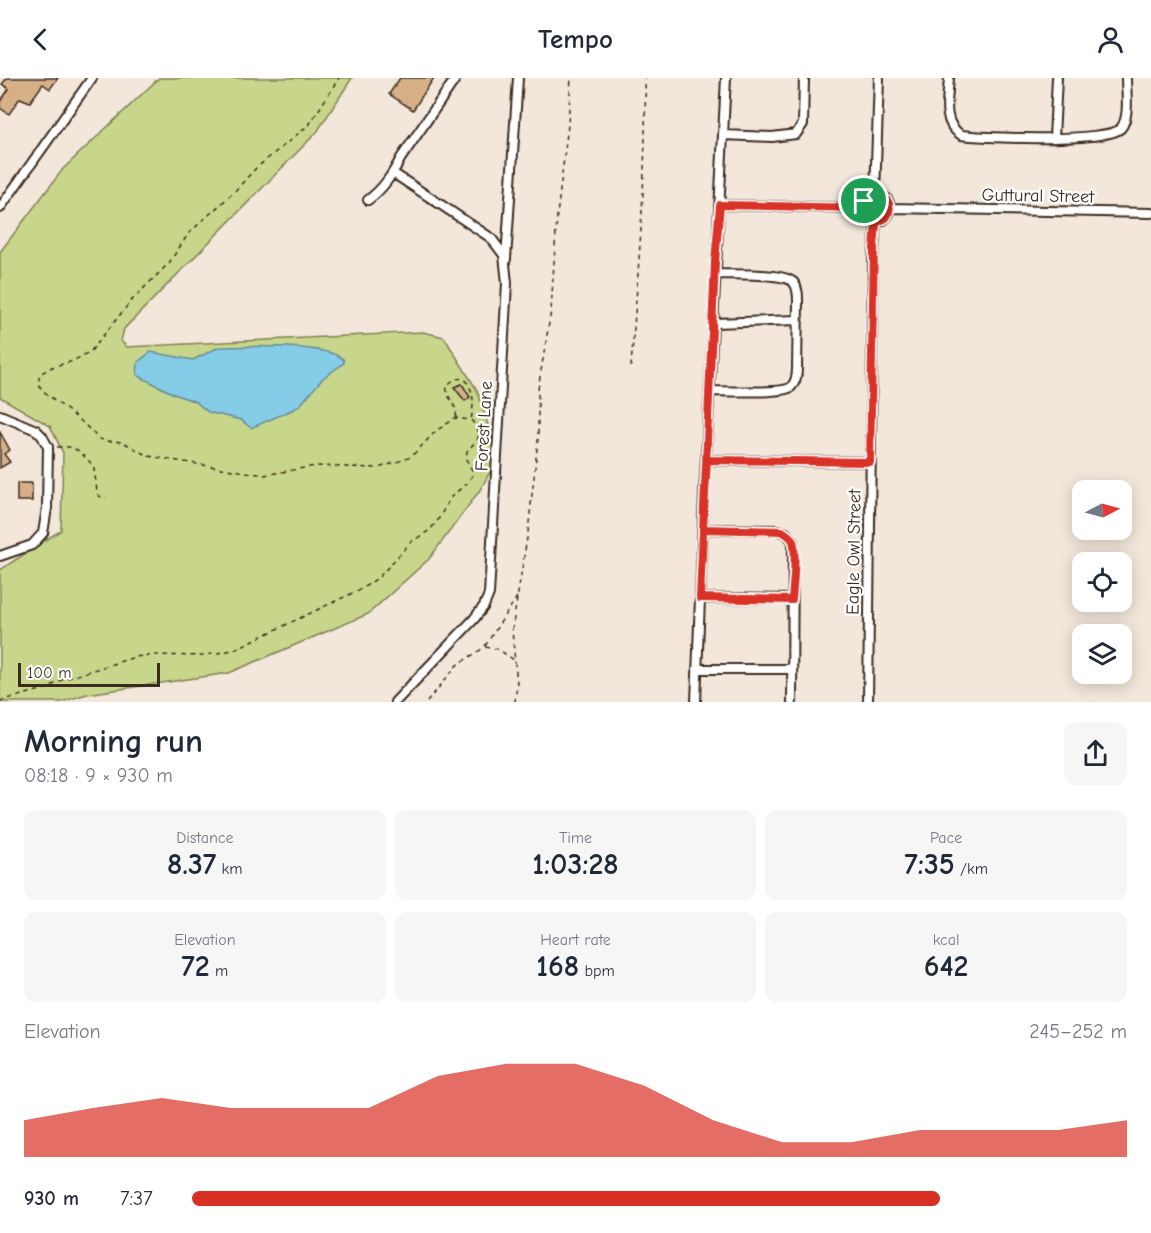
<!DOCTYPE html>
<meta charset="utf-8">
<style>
:root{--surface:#fff;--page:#f6f6f7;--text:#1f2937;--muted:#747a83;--accent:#d93025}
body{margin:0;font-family:"Comic Neue",sans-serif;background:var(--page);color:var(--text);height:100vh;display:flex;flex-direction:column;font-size:22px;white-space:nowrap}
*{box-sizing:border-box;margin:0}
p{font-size:20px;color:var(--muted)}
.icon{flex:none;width:33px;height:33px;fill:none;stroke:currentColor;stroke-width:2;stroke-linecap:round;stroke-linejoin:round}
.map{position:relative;height:624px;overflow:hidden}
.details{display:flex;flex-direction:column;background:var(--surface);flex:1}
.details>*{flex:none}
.needle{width:39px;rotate:84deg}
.tools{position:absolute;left:1072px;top:402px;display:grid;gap:12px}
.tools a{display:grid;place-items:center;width:60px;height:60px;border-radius:12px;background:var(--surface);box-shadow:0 3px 15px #0003;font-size:30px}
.scale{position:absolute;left:18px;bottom:15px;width:142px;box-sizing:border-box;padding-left:6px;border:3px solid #3b2a1e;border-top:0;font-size:16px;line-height:21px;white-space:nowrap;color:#3b2a1e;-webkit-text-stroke:4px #fff;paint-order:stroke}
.pin{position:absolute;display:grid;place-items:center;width:51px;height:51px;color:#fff;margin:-26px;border:3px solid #fff;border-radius:50%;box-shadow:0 2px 6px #0007}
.round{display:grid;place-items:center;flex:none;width:63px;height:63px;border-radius:12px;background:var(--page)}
.head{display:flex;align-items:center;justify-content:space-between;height:102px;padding:0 24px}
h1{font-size:33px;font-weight:600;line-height:45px}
.metrics{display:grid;grid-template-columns:repeat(3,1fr);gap:9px;height:102px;padding:6px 24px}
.metrics div{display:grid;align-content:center;border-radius:12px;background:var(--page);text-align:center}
.metrics b{font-size:30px;font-weight:600}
.metrics small{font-size:16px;font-weight:400}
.metrics p{font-size:16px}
.chart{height:168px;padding:12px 24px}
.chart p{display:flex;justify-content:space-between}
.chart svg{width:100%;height:108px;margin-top:6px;fill:var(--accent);opacity:.7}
ul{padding:0 24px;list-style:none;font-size:20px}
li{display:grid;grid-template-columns:96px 72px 1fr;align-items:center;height:45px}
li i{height:15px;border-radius:8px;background:var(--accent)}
header{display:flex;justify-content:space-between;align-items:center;height:78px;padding:0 24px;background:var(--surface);font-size:27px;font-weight:600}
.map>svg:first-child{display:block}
.green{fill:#c7d68a;stroke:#818054;stroke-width:1.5}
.water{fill:#85cce6;stroke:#678b96;stroke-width:1.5}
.building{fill:#d7b088;stroke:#3b2a1e;stroke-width:1.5}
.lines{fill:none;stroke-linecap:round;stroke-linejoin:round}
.street-casing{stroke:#3b2a1e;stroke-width:12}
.path{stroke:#3b2a1e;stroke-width:1.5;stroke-dasharray:4.5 4.5;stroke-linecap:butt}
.street{stroke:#fff;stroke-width:8}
.route-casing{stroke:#fff;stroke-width:12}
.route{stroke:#d93025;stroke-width:8}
.labels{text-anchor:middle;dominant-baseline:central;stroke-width:4.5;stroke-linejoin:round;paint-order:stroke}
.street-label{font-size:18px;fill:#3b2a1e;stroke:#fff}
</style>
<header><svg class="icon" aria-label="back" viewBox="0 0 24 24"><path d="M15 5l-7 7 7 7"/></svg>Tempo<svg class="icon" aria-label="person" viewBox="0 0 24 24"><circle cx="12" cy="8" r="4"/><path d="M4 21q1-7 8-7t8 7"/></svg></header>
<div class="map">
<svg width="1151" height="624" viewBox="0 0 1151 624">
<rect width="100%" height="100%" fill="#f3e7db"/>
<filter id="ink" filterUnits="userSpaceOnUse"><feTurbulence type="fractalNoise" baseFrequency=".0167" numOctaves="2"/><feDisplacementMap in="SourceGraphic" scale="12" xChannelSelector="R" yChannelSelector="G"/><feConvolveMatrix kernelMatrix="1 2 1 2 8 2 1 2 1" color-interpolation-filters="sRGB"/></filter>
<g filter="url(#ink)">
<path class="green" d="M159,0H352L317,54L124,251L121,263L127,269L423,254L444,259L477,312L493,363L495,385L480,412L429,481L368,536L229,595L87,616L61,624H0V492L61,452L63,375L50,348L0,319V174L63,91Z"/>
<path class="water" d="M219,269C246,269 324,265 343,281L344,285L323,300L301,326L294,331L251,350L241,342L208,334L196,324L174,316L137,297L138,284L151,274L193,282Z"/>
<path class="building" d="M7,0H58L50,11L43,6L30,24L20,20L9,36L0,30V24L9,11L2,6Z
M400,0H434L413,32L389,16Z
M462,306L470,319L465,323L454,309Z
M0,354L10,372L4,376L10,384L0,390Z
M17,405H32V423H17Z"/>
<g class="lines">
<g class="street-casing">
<path id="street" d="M949,0C948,21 941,44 961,57C985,60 1108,65 1121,50C1130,39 1126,14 1126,0
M723,57L772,59L796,56L803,46L804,0
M1054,60L1057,0
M393,95L491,160L504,177L507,205L489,516L484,528L474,541L395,624
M862 130a14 14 0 1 1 28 0a14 14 0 1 1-28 0Z
M875,116L879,0
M368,122C383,111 392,97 401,80L456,0
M720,127L862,130
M0,130L92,0
M890,130L1151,135
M506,181L518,0
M714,245L797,242
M710,313C724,313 783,316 791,309C796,304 797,297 797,291L798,224C798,217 798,210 794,205C786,194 731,197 715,196
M0,337L36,352L42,358L48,369L47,430L43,455L32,467L0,478
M707,382L870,384
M703,451L777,452L786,455L793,463L792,624
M700,520L792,521
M697,591H792
M696,624L704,417L726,0
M868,624L873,183L876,145"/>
</g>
<path class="path" d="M631,289C638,192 647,97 645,0
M456,339C459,325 438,314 451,304C456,300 460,300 465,301C475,315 474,325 471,342
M57,369H70L79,373L90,384L94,391L97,413L99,418L106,420
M485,568L517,519
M0,623L48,610L61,602L135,579L153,577L201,578L233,572L363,510L379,499L411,464L430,452L438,442L450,420L468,404L472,398V392L466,381L467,373L478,361V354L476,348L471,342L455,340L436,353L411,379L394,385L378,390L316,388L264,397L148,378L123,364L105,363L98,360L82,344L42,312L38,305L40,296L52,289L73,283L91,273L131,223L169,185L189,155L234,114L256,90L309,47L339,0
M427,624L457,587L485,569L498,571L514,582
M515,624L517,606L512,552L528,454L538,362V311L551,233L557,137L568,47L571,0"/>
<use href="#street" class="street"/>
</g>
</g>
<g class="lines" filter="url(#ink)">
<g class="route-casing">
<path id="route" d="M864,123L862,130L720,127L715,184L700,520L792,522C793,508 797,474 793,463C791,458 786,456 782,453L703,451L707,382L870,384L874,170L876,145L886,140C898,123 877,109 864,123"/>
</g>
<use href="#route" class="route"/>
</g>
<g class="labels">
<g class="street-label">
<text transform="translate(1038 118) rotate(1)">Guttural Street</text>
<text transform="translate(484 348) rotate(-87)">Forest Lane</text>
<text transform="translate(854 474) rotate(-89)">Eagle Owl Street</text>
</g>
</g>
</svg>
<div class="tools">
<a><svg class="needle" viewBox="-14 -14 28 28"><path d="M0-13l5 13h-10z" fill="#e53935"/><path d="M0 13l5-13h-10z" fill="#747a83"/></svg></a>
<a><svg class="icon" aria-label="locate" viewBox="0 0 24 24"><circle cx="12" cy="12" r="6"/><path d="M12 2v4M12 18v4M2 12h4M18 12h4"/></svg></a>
<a><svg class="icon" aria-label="layers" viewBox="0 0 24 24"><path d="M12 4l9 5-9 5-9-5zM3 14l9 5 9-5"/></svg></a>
</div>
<div class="scale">100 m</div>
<div class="pin" style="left:864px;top:123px;background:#1e9e55"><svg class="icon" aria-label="arrive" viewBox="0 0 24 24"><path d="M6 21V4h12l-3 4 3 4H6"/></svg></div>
</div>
<section class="details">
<div class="head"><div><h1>Morning run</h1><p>08:18 · 9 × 930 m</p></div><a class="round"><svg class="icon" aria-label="share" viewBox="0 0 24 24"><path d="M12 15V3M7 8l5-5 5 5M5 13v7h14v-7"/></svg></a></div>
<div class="metrics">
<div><p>Distance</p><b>8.37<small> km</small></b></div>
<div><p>Time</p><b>1:03:28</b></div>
<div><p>Pace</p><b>7:35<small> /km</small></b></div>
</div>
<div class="metrics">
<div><p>Elevation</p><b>72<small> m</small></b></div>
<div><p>Heart rate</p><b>168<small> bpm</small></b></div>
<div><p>kcal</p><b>642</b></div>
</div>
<div class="chart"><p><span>Elevation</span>245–252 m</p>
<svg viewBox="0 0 160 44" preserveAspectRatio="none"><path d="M0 44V29L10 24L20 20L30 24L40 24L50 24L60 11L70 6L80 6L90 15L100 29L110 38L120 38L130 33L140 33L150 33L160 29V44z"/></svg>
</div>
<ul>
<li><b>930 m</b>7:37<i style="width:80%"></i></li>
</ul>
</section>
